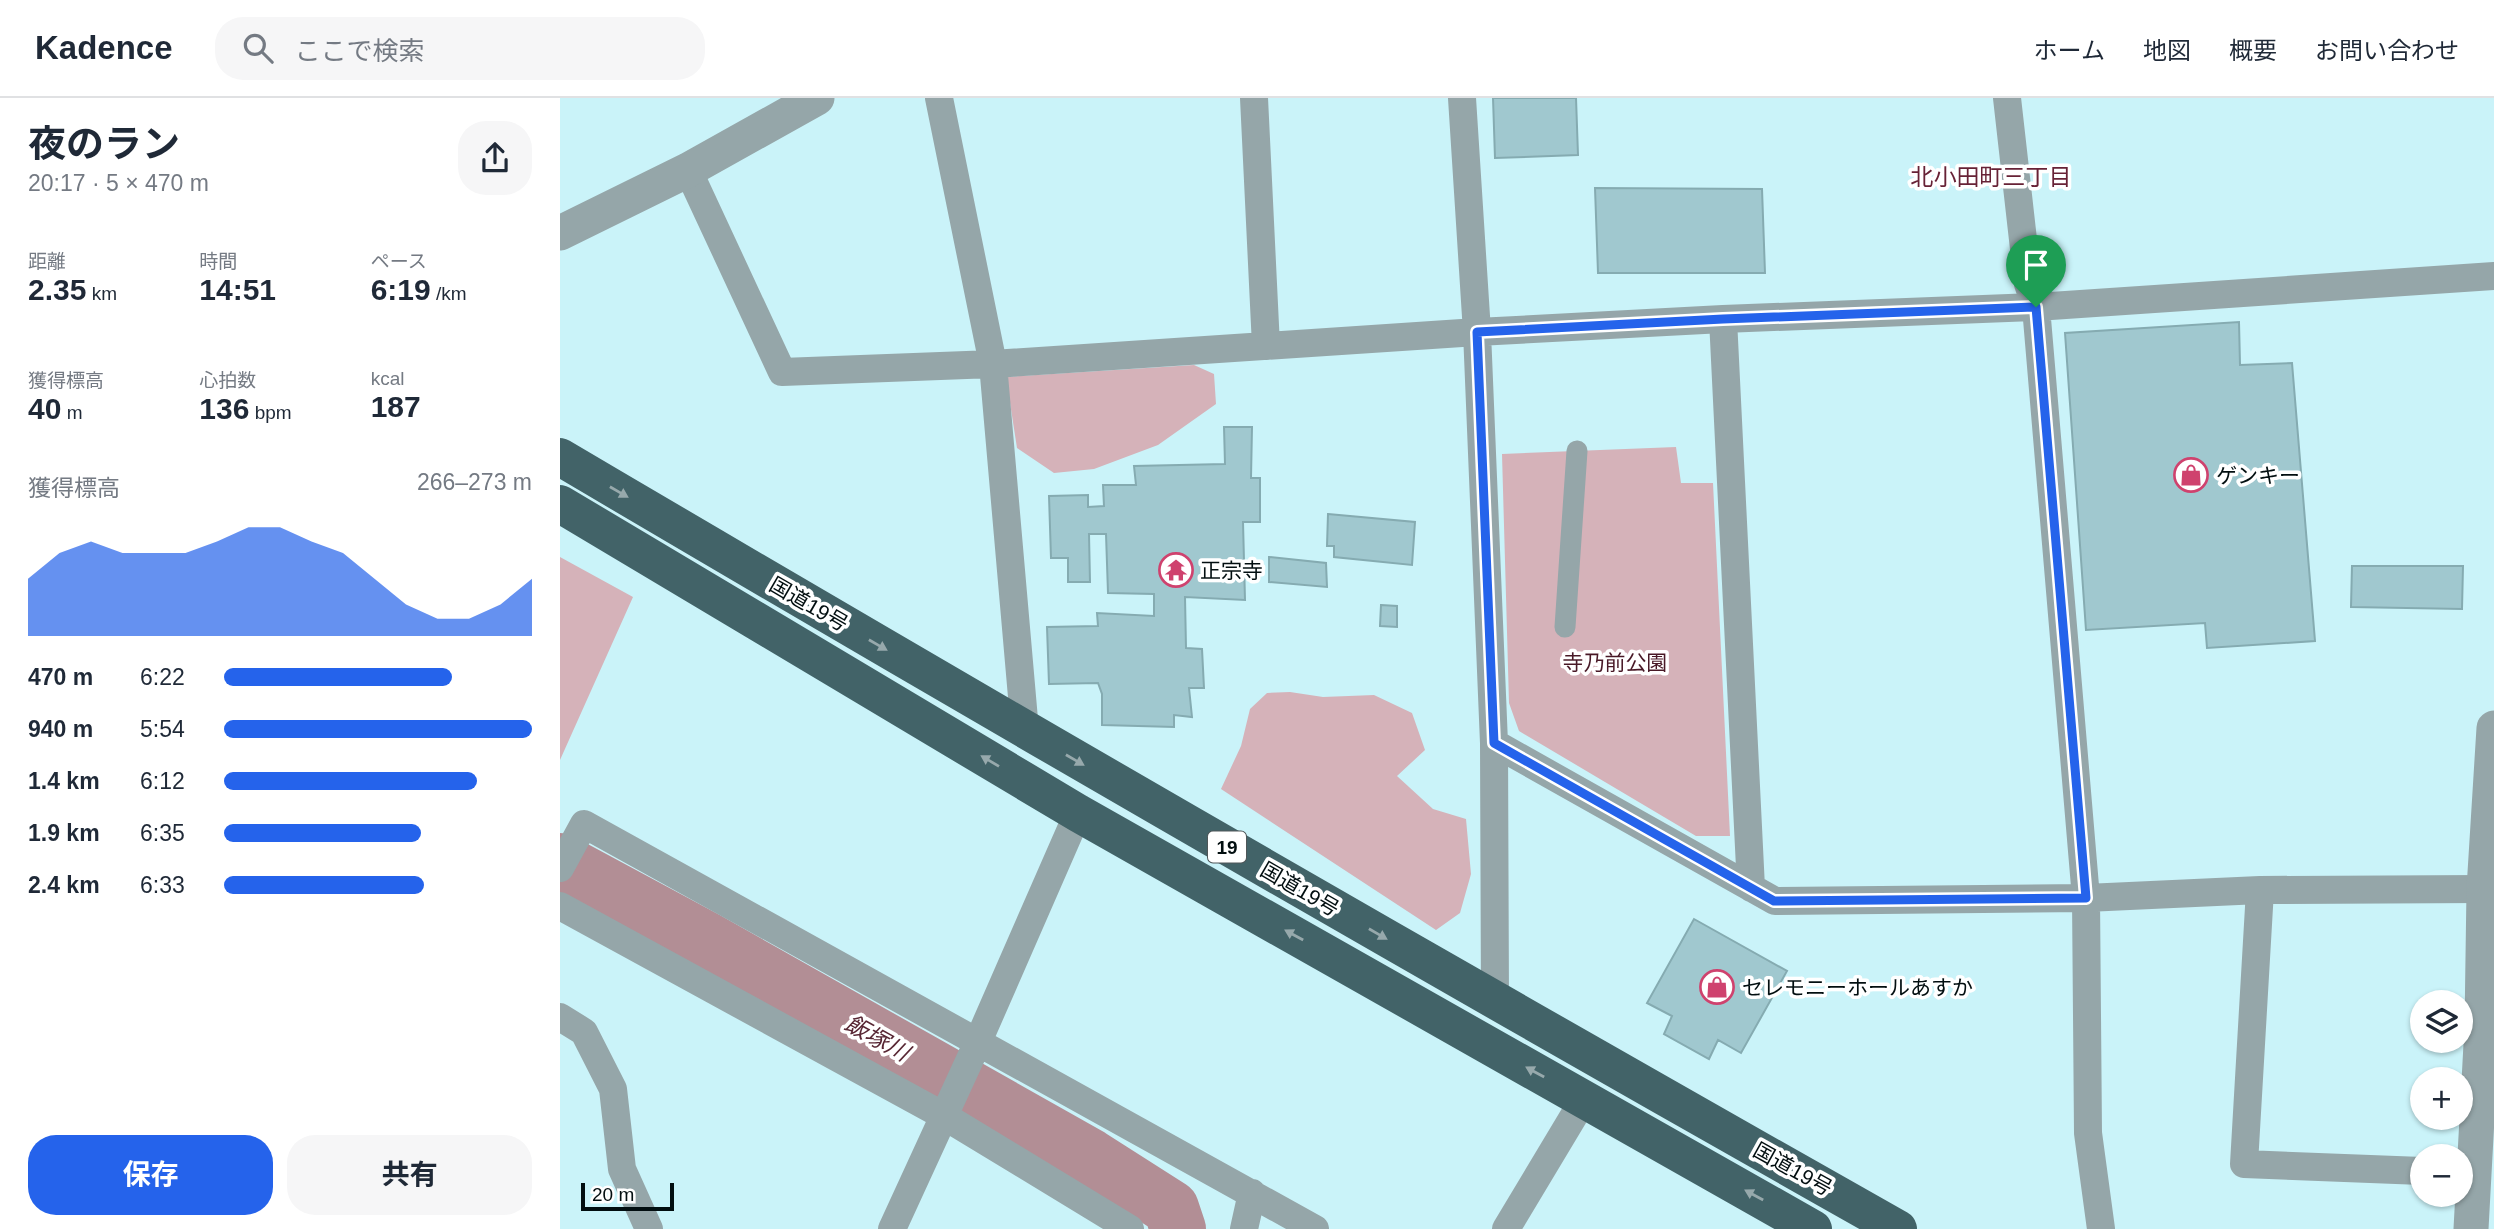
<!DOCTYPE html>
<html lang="ja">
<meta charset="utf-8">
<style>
:root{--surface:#fff;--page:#f6f6f7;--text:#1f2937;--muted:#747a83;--line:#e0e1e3;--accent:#2563eb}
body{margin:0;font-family:Helvetica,"Noto Sans JP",sans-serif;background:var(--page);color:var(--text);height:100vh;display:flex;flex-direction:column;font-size:26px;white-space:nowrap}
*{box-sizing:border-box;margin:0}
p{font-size:23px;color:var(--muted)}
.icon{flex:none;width:38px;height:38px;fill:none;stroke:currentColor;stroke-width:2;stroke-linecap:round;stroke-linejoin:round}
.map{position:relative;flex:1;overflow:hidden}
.side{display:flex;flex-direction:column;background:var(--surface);width:560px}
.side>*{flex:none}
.tools{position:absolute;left:1850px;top:892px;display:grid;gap:14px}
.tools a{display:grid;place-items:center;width:63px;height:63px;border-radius:50%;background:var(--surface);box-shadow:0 2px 5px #0004;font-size:35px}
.scale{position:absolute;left:21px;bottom:18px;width:93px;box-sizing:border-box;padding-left:7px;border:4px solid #020e10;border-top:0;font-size:19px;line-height:24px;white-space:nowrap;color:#020e10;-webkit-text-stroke:5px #fff;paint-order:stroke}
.pin{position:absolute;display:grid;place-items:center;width:60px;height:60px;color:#fff;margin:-72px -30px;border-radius:50% 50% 50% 0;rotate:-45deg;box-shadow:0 0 7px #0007}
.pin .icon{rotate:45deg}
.round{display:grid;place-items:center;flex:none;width:74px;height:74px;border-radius:28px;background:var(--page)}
.headline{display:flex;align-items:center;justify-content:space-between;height:119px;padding:0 28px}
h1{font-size:38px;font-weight:700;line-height:52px}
.metrics{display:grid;grid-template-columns:repeat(3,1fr);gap:10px;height:119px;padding:7px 28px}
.metrics div{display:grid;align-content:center}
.metrics b{font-size:30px;font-weight:700}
.metrics small{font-size:19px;font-weight:400}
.metrics p{font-size:19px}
.chart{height:196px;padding:14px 28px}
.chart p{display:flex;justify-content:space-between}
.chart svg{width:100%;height:126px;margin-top:7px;fill:var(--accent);opacity:.7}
.action{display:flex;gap:14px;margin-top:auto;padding:14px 28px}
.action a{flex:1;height:80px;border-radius:28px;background:var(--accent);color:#fff;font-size:28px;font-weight:700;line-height:80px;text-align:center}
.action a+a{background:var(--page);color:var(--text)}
ul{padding:0 28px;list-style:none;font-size:23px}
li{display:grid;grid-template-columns:112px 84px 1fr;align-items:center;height:52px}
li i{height:18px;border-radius:9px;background:var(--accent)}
header{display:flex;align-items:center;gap:42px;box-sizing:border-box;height:98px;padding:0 35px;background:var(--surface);border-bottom:2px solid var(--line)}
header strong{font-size:33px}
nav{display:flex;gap:38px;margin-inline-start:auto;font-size:24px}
.search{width:490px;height:63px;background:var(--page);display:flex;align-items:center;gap:18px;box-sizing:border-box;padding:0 24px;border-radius:28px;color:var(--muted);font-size:26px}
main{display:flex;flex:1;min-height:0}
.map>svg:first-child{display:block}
.green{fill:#d5b2b9}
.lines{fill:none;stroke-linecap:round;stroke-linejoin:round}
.river{stroke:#b28e95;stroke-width:56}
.building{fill:#a0c8cf;stroke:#85abb1;stroke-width:2}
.pedestrian{stroke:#95a6a9;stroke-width:21}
.minor{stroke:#95a6a9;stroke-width:28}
.tertiary{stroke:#95a6a9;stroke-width:35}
.trunk{stroke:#426368;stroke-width:38}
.oneway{fill:#97a9ac}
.route-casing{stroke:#fff;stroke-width:14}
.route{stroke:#2563eb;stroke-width:9}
.labels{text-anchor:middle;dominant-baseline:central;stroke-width:7;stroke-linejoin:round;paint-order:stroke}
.shield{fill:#fff;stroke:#4e5658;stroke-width:2}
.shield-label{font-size:19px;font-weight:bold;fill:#020e10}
.poi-label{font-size:21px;fill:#020e10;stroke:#fff;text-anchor:start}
.street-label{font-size:21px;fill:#020e10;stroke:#fff}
.park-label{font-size:21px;fill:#481826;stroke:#fff}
.neighbourhood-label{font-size:23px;fill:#672236;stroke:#fff}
.water-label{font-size:23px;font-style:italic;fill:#582734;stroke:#fff}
</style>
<header>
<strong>Kadence</strong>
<div class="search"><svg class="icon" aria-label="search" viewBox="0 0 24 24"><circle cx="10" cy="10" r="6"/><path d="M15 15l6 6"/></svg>ここで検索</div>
<nav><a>ホーム</a><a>地図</a><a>概要</a><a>お問い合わせ</a></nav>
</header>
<main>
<section class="side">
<div class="headline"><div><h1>夜のラン</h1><p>20:17 · 5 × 470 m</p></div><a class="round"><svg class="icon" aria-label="share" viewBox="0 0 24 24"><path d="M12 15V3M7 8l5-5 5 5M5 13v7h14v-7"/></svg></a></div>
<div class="metrics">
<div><p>距離</p><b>2.35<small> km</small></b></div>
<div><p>時間</p><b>14:51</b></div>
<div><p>ペース</p><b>6:19<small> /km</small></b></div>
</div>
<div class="metrics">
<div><p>獲得標高</p><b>40<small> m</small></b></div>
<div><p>心拍数</p><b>136<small> bpm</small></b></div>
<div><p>kcal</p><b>187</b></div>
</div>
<div class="chart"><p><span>獲得標高</span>266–273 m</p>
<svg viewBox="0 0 160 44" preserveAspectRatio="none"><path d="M0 44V24L10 15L20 11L30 15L40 15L50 15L60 11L70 6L80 6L90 11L100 15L110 24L120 33L130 38L140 38L150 33L160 24V44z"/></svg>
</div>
<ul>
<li><b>470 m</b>6:22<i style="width:74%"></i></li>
<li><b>940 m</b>5:54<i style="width:100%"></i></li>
<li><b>1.4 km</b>6:12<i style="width:82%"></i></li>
<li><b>1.9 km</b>6:35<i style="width:64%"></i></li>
<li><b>2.4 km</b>6:33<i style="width:65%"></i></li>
</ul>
<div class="action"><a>保存</a><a>共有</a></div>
</section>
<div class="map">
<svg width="1934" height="1131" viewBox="0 0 1934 1131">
<rect width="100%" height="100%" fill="#caf3f9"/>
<path class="green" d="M634,267L654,276L656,306L598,347L534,371L494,375L457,350L446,279Z
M1116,349L1121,385H1153L1170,738H1136L959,633L949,605L942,356Z
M0,459L73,499L0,662Z
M730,594L763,599L814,597L852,615L865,652L837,678L873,711L906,721L911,776L900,815L876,832L661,691L681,648L690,611L707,595Z"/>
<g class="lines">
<path class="river" d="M0,763L147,842L531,1059L611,1110L618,1131"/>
</g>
<path class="building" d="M933,0H1016L1018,57L935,60Z
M1035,90L1202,91L1205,175H1038Z
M1679,224L1680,267L1732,265L1755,543L1647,550L1645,525L1526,532L1505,235Z
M664,329H692L691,380H700V424H683L685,502L625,499L626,550L642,551L644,590H629L632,619L614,617V629L542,627V596L538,585L489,586L487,529L538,528L537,515L594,518V496L548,495L546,436H529L530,484H508V460H491L489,398L528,397V409L544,408L543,387H576L574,368L665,366Z
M768,416L855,424L852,467L774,459V448H767Z
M709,459L766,465L767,489L709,484Z
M1792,468H1903L1902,511L1791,509Z
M821,507L837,508V529L820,528Z
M1134,821L1227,873L1181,955L1158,942L1149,961L1104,936L1112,918L1087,905Z"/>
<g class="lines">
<path class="pedestrian" d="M1005,529L1017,353"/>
<path class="minor" d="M379,0L433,266L465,633
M694,0L706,248
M902,0L917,234L934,645L935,904
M1447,0L1468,186L1476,209L1526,800L1528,1035L1541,1131
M128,72L222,274L433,266L917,234L1163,221L1476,209L1934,178
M1163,221L1191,790
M934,645L1215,803L1526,800L1700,792L1924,791
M0,770L24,726L755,1131
M1700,792L1684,1066L1862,1073
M0,808L384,1018L570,1131
M0,919L24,934L53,991L62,1071L89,1131
M332,1131L417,946L518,715
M684,1131L692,1095
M946,1131L1024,1001"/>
<path class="tertiary" d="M0,135L128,72L257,0
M1911,1131L1922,928L1924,791L1934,630"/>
<path class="trunk" d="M0,359C444,621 890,878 1338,1131
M0,406L518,715L1253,1131"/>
</g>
<defs><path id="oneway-solid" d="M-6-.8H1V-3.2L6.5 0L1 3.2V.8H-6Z" transform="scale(1.75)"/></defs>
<g class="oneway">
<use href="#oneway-solid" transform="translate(59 394) rotate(30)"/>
<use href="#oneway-solid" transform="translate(318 547) rotate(30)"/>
<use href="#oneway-solid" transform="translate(515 662) rotate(30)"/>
<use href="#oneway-solid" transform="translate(430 663) rotate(-149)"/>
<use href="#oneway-solid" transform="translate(818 836) rotate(30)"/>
<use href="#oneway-solid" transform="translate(734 837) rotate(-151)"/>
<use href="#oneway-solid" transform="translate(975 974) rotate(-151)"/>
<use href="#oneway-solid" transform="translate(1194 1097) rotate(-151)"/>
</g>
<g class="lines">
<g class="route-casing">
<path id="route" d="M1476,209L1526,800L1214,803L934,645L917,234L1163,221Z"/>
</g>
<use href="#route" class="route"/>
</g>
<defs>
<g id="shop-ring" transform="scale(1.75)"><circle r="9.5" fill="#fff" stroke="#cf426e" stroke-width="1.5"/><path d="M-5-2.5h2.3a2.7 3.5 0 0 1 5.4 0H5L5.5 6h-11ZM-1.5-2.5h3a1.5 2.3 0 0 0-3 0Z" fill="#cf426e"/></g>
<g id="temple-ring" transform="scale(1.75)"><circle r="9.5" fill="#fff" stroke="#cf426e" stroke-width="1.5"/><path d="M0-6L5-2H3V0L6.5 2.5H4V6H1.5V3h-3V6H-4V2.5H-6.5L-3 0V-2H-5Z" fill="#cf426e"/></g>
</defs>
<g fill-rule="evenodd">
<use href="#shop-ring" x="1631" y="377"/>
<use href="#temple-ring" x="616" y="472"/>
<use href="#shop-ring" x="1157" y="889"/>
</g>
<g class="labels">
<rect class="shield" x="648" y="733.5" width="38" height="31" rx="5"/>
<g class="shield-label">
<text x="667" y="749">19</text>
</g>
<g class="poi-label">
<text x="1656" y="377">ゲンキー</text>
<text x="640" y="472">正宗寺</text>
<text x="1182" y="889">セレモニーホールあすか</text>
</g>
<g class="street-label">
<text transform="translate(249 506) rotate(30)">国道19号</text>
<text transform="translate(740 791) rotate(30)">国道19号</text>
<text transform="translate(1233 1071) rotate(29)">国道19号</text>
</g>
<g class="park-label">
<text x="1055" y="564">寺乃前公園</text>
</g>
<g class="neighbourhood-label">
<text x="1431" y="79">北小田町三丁目</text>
</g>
<g class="water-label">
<text transform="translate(317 940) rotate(29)">飯塚川</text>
</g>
</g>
</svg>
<div class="tools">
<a><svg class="icon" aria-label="layers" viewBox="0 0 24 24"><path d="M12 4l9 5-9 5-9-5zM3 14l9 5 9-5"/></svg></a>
<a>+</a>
<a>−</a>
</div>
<div class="scale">20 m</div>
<div class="pin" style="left:1476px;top:209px;background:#1e9e55"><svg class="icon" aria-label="arrive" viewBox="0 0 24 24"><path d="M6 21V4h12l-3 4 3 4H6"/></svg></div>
</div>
</main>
